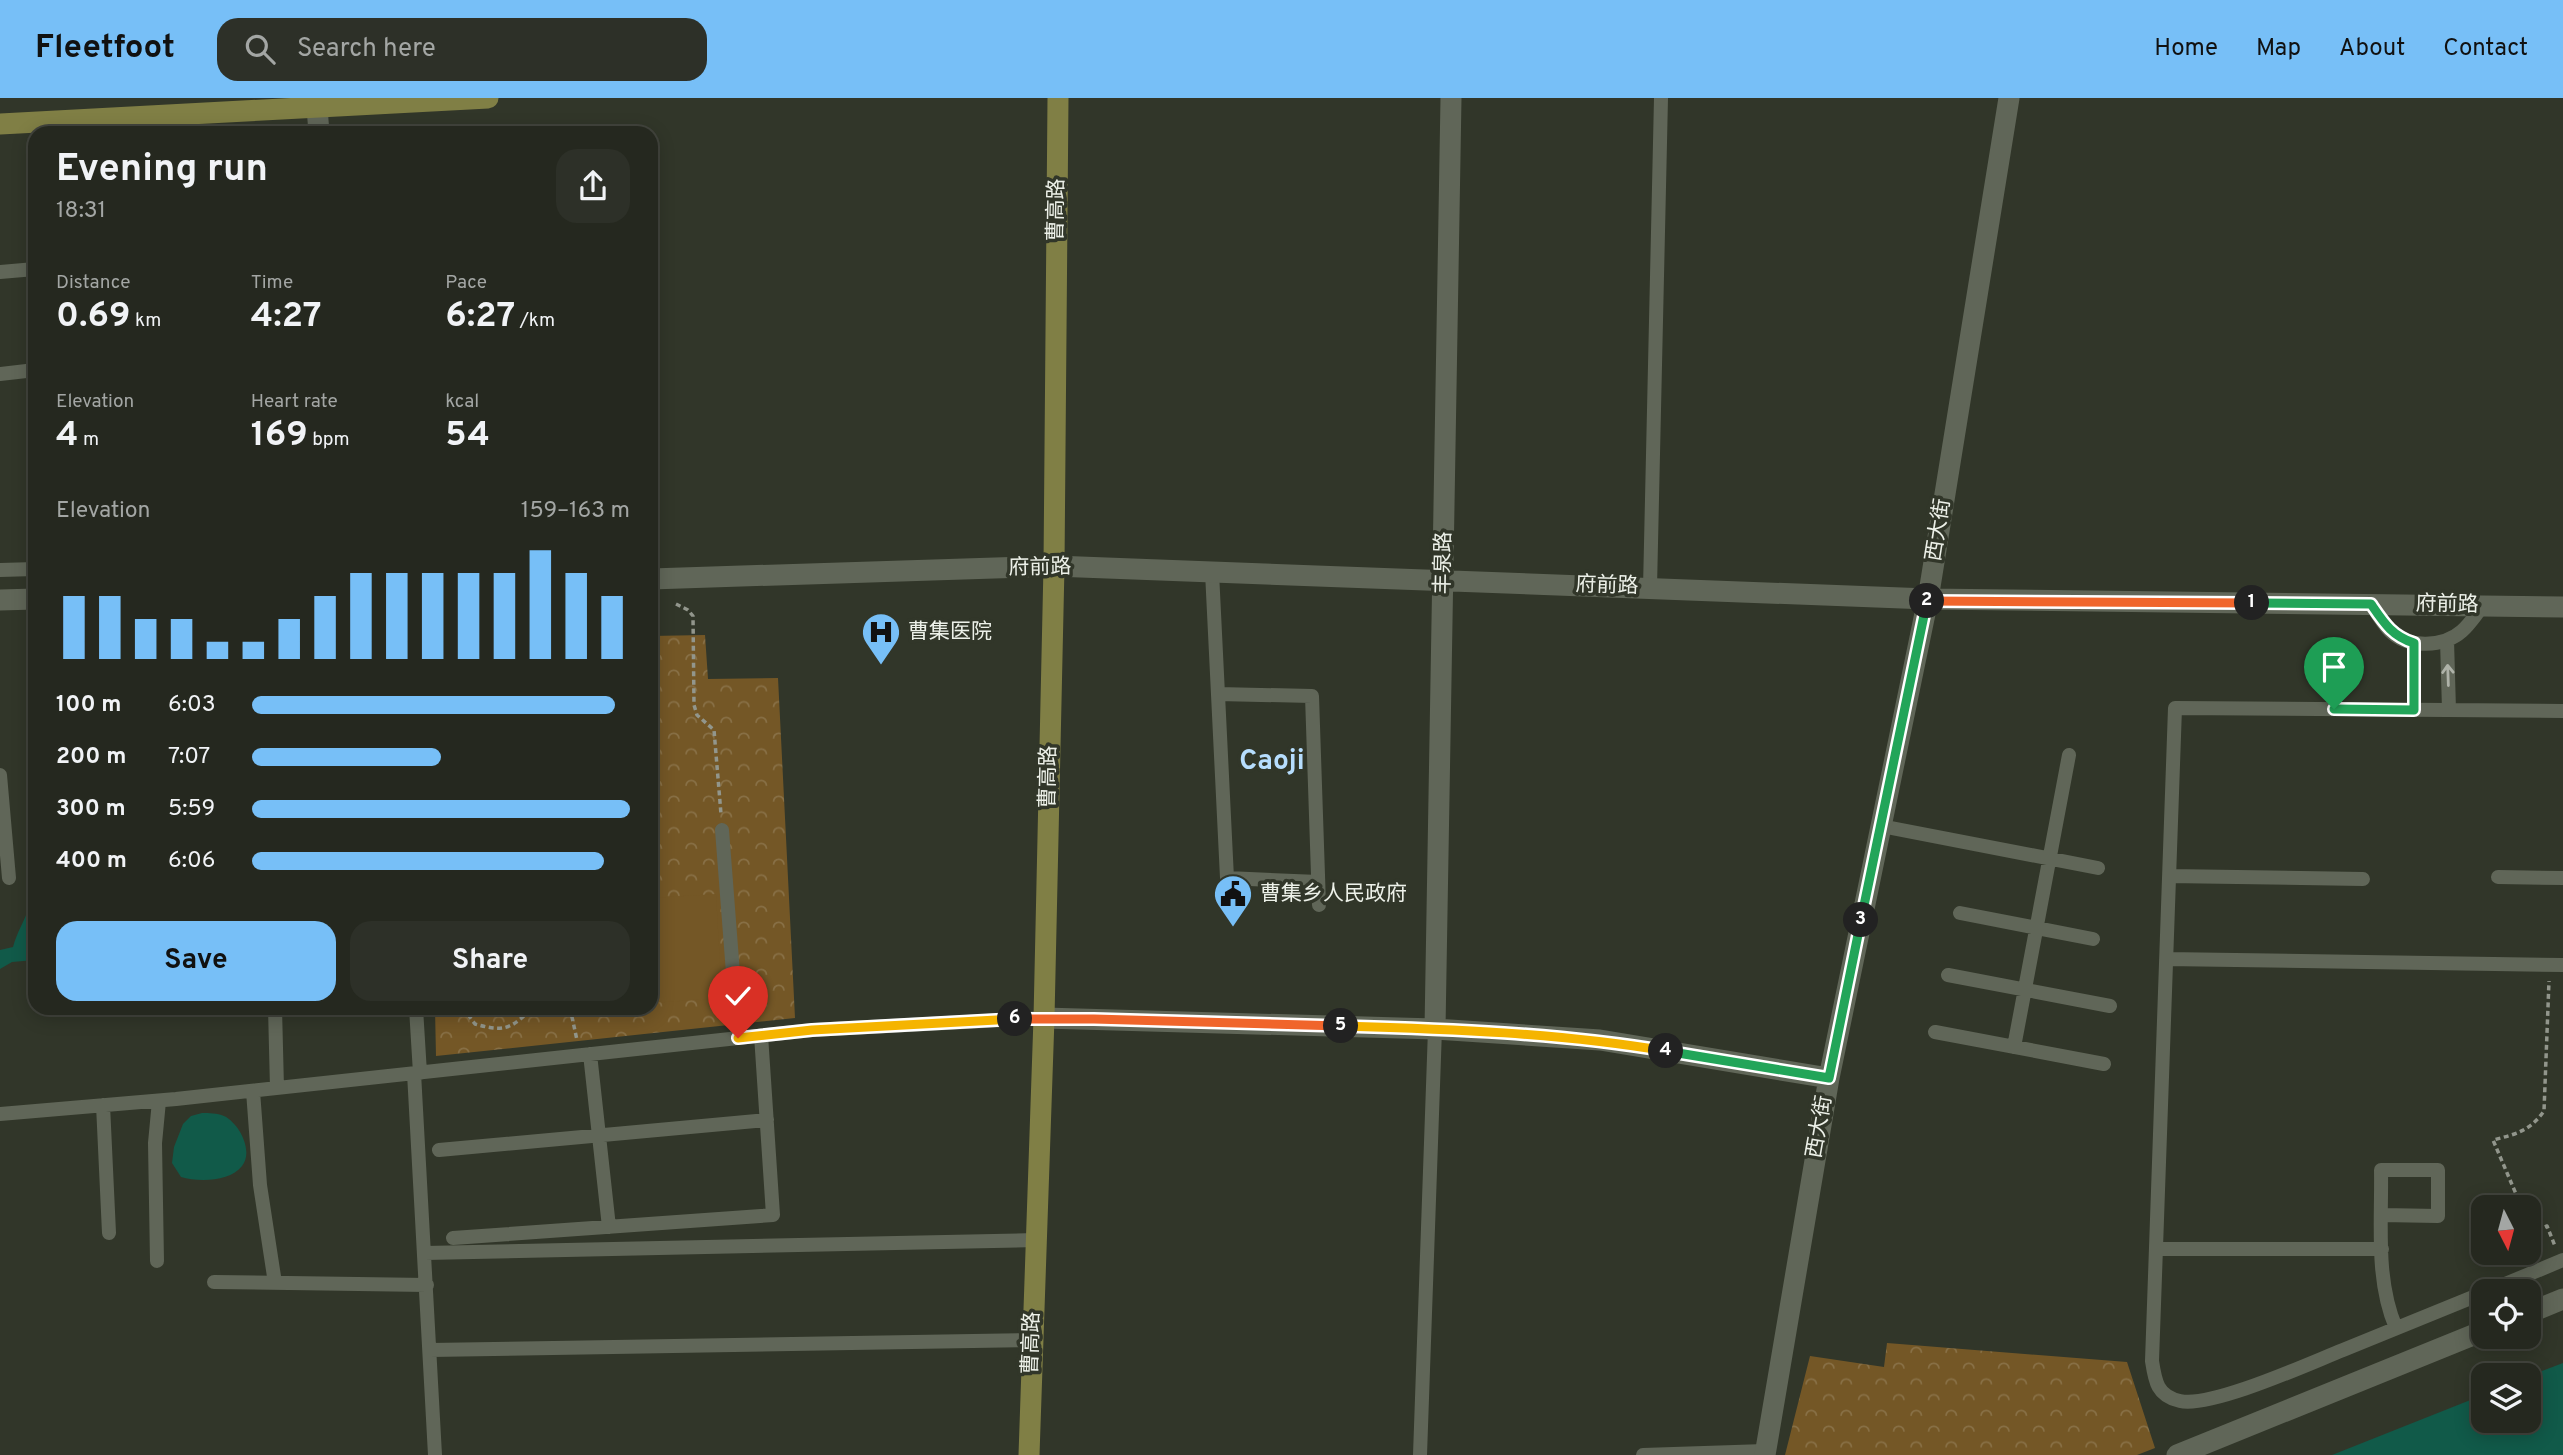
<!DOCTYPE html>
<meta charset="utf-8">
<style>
:root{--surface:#25281f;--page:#2d3028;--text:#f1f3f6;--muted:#a3a6a4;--line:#42443d;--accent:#77bff7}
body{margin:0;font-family:Overpass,"Noto Sans SC",sans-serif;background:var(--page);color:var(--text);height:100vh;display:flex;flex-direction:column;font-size:26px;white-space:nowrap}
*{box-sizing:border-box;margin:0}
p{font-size:23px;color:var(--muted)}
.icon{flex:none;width:38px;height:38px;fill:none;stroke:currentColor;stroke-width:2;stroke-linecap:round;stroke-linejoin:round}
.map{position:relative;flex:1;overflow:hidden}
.details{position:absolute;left:28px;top:28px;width:630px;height:889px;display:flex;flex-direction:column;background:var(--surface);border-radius:21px;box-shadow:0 4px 18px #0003,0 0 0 2px var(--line)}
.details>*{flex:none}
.needle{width:46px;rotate:174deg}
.controls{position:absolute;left:2471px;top:1097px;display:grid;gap:14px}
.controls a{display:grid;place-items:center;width:70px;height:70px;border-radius:14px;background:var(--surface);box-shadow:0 4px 18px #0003,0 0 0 2px var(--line);font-size:35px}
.pin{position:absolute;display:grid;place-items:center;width:60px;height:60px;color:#fff;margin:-72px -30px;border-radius:50% 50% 50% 0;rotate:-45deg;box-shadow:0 0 7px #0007}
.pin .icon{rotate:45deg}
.km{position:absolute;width:35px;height:35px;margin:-18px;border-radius:50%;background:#222;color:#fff;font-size:19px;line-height:35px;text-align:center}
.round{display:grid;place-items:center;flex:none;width:74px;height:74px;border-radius:21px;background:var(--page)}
.head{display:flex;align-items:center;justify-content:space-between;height:119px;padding:0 28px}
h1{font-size:38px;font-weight:700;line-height:52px}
.metrics{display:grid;grid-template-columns:repeat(3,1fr);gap:10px;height:119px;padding:7px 28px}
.metrics div{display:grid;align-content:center}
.metrics b{font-size:35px;font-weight:700}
.metrics small{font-size:19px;font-weight:400}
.metrics p{font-size:19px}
.chart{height:196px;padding:14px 28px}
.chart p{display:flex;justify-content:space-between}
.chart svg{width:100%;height:126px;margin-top:7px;stroke:var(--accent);stroke-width:6}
.primary-button{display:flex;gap:14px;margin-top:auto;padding:14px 28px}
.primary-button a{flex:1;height:80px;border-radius:21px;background:var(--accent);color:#111;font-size:28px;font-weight:700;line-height:80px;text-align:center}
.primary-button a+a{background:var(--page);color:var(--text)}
ul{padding:0 28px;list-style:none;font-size:23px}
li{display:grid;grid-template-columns:112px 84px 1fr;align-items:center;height:52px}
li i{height:18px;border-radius:9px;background:var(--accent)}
header{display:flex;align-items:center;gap:42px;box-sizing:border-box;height:98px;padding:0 35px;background:var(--accent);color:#111}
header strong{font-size:33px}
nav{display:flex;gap:38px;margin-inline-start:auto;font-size:24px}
.search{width:490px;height:63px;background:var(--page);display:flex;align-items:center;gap:18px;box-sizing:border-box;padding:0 24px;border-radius:21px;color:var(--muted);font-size:26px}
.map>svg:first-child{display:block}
.park{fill:url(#park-crowns)}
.garden{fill:#745726}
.water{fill:#115a49}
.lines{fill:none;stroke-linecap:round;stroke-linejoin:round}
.path{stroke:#92968c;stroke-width:3.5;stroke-dasharray:5 3.5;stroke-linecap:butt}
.lane{stroke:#606658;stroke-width:14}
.street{stroke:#606658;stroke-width:21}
.secondary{stroke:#807f45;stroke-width:21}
.oneway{stroke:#aeb2a8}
.split-1-casing{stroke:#fff;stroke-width:14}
.split-2-casing{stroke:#fff;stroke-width:14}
.split-3-casing{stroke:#fff;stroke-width:14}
.split-4-casing{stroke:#fff;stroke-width:14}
.split-5-casing{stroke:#fff;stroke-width:14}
.split-6-casing{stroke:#fff;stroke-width:14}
.split-7-casing{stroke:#fff;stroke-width:14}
.split-1{stroke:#22a559;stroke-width:9}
.split-2{stroke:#f0652b;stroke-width:9}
.split-3{stroke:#22a559;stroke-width:9}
.split-4{stroke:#22a559;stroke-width:9}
.split-5{stroke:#f5b400;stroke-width:9}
.split-6{stroke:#f0652b;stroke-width:9}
.split-7{stroke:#f5b400;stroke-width:9}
.labels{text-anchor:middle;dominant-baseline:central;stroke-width:7;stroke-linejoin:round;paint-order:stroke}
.street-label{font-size:21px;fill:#edf1e9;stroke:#313629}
.poi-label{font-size:21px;fill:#edf1e9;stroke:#313629;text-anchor:start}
.district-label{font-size:28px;font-weight:bold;fill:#b6ddfd;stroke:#313629}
</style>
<header>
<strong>Fleetfoot</strong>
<div class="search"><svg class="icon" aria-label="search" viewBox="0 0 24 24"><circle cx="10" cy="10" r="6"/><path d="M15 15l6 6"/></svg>Search here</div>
<nav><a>Home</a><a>Map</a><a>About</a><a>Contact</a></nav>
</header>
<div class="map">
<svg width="2563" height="1357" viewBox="0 0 2563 1357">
<defs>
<pattern id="park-crowns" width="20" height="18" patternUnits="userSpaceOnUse" patternTransform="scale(1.75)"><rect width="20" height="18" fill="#745726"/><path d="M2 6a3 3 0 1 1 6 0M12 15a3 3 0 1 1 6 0" fill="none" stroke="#887046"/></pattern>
</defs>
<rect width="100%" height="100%" fill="#313629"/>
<path class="park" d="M705,537L708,581L778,580L795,920L436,958L435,910H651V538Z
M1887,1245L2127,1264L2155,1350L2137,1357H1785L1810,1258L1884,1269Z"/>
<path class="garden" d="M716,796L722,900L651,905V800Z"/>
<path class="water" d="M30,807H35V862L12,864L0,871V852L13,849C17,834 25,822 30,807Z
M202,1015C209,1015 217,1015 224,1018C239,1025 254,1053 242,1068C230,1084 198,1084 181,1079L172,1065L174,1049L183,1026L191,1018Z
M2563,1265V1357H2332L2483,1297V1323H2529V1278Z"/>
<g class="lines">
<path class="path" d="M676,506L688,512L693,518L694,607L697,617L714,632L721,716
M463,910L475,926C500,933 509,933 528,914L570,911
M570,910L577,942
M2522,1110L2493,1042C2516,1036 2530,1033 2544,1013L2549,883
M2529,1135L2547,1128L2555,1148"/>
<path class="lane" d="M0,174L35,171
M0,276L35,272
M0,472L35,471
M1212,474L1227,780L1318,784
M1650,490L1661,0
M2371,506C2377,515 2383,526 2390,533C2408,551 2444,549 2462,533C2470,526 2476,516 2483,508
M2447,542L2449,612
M2414,545V612
M1218,596L1312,598L1319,807
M0,677L9,780
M1881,728L2098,770
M722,732L738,940
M2169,778L2363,781
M2498,779L2563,780
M1960,815L2093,841
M2166,861L2563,867
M1948,877L2110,908
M275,910L277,990
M416,910L420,975
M1935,934L2104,966
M2014,949L2069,657
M590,956L609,1129
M414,975L435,1357
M253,993L260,1087L275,1185
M103,1007L109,1135
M0,1016L176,1001L812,932L1044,920
M439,1052L767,1022
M2382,1117L2438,1118V1072H2381C2382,1124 2375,1181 2396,1230
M453,1140L773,1117L761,937
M2156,1151H2382
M425,1155L1036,1142
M157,1163L155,1045L159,1003
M214,1184L427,1187
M2486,1194L2563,1162
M2483,1195C2437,1214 2390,1233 2343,1252C2310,1265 2212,1310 2180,1303C2157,1298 2155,1283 2152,1263L2175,610L2563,613
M430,1252L1033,1242
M1420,1357L1435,931
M1643,1357L1765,1353"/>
<path class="street" d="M317,9L319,35
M651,481L1054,468L1928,501L2563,509
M0,502L35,501
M1044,920L1435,931L1600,942L1829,980
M1435,931L1451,0
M2529,1215L2563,1201
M1765,1357L1829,980L1928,501L2009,0
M2177,1357L2483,1233"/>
<path class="secondary" d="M0,26L488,0
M1029,1357L1044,920L1054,468L1058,0"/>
</g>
<defs><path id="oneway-shaft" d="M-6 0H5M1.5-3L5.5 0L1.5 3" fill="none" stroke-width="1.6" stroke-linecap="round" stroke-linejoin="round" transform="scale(1.75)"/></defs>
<use class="oneway" href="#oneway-shaft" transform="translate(2448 577) rotate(-92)"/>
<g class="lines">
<g class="split-1-casing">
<path id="split-1" d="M2252,505L2371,506C2384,525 2392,538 2414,545V612L2334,611"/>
</g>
<g class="split-2-casing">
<path id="split-2" d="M1927,503L2252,505"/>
</g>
<g class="split-3-casing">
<path id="split-3" d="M1861,822L1927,503"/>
</g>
<g class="split-4-casing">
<path id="split-4" d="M1666,953L1829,980L1861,822"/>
</g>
<g class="split-5-casing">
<path id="split-5" d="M1341,928C1450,931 1559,935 1666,953"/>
</g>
<g class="split-6-casing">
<path id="split-6" d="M1015,921H1094L1341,928"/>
</g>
<g class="split-7-casing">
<path id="split-7" d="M738,940L812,932L1015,921"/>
</g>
<use href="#split-1" class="split-1"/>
<use href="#split-2" class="split-2"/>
<use href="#split-3" class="split-3"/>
<use href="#split-4" class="split-4"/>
<use href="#split-5" class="split-5"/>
<use href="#split-6" class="split-6"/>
<use href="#split-7" class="split-7"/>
</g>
<defs>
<g id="hospital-pin" transform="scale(2.0125)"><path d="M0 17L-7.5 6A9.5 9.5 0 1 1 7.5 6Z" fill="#77bff7" stroke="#313629"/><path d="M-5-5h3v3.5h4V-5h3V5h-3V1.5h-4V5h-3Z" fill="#111"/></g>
<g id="civic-pin" transform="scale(2.0125)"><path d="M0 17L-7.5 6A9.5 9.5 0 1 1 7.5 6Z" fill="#77bff7" stroke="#313629"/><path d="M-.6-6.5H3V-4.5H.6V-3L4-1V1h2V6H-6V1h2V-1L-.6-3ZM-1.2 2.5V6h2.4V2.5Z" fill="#111"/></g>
</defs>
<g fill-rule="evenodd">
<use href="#hospital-pin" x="881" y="534"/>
<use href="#civic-pin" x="1233" y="796"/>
</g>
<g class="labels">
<g class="street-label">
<text transform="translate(1057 112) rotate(-89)">曹高路</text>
<text transform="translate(1939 432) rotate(-81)">西大街</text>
<text transform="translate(1444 465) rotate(-89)">丰泉路</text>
<text transform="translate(1040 470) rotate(-1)">府前路</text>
<text transform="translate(1607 488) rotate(2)">府前路</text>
<text transform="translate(2447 507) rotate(1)">府前路</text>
<text transform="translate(1049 679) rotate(-89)">曹高路</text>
<text transform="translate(1820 1029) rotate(-80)">西大街</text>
<text transform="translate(1032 1245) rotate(-88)">曹高路</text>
</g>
<g class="poi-label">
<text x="908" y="534">曹集医院</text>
<text x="1260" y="796">曹集乡人民政府</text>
</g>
<g class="district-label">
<text x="1272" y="664">Caoji</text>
</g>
</g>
</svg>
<div class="controls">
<a><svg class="needle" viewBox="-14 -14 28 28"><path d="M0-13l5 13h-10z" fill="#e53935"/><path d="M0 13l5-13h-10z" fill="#a3a6a4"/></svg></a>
<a><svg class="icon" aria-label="locate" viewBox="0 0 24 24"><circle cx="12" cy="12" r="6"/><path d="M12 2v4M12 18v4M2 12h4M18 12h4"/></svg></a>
<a><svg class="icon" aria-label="layers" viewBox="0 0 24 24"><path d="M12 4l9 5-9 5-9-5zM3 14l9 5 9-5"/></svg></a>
</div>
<div class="pin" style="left:2334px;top:611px;background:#1e9e55"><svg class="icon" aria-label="arrive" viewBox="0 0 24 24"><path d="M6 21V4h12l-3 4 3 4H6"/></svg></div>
<div class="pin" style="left:738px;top:940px;background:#d93025"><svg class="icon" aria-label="check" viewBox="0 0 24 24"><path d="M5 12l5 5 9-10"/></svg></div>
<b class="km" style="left:2252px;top:505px">1</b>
<b class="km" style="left:1927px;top:503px">2</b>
<b class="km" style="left:1861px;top:822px">3</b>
<b class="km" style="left:1666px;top:953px">4</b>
<b class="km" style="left:1341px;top:928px">5</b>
<b class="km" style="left:1015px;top:921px">6</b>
<section class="details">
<div class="head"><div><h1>Evening run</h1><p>18:31</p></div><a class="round"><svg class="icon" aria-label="share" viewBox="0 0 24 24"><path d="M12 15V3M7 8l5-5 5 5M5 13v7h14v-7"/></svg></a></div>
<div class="metrics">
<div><p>Distance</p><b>0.69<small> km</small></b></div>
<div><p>Time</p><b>4:27</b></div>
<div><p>Pace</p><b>6:27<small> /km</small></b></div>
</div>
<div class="metrics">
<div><p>Elevation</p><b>4<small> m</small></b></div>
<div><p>Heart rate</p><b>169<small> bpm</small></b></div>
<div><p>kcal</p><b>54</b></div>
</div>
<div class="chart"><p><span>Elevation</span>159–163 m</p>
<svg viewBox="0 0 160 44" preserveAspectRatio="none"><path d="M5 44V22M15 44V22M25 44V30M35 44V30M45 44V38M55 44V38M65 44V30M75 44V22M85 44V14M95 44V14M105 44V14M115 44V14M125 44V14M135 44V6M145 44V14M155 44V22"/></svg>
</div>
<ul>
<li><b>100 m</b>6:03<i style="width:96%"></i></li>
<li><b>200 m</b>7:07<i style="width:50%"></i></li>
<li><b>300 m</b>5:59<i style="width:100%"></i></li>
<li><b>400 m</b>6:06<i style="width:93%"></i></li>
</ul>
<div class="primary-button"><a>Save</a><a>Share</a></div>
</section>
</div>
